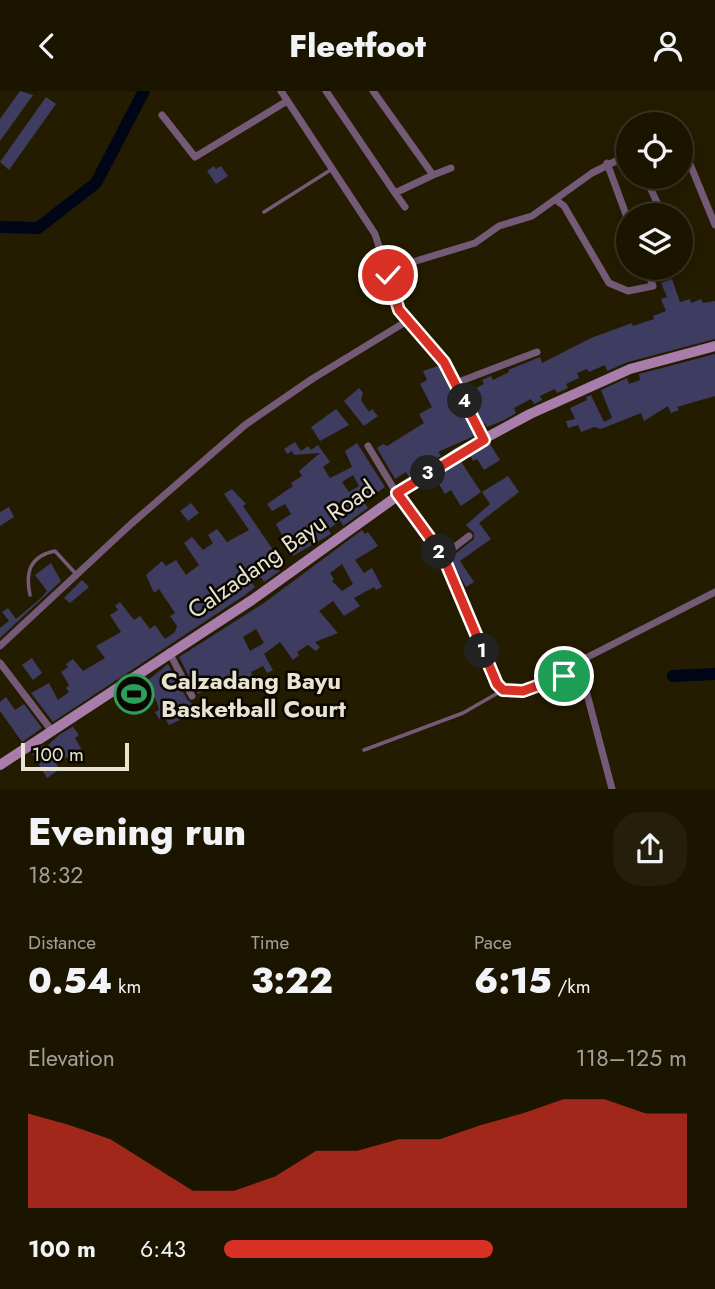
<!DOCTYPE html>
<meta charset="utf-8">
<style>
:root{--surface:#1b1500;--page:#241e0a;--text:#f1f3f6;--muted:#a09f99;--line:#393422;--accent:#d93025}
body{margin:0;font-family:Jost,sans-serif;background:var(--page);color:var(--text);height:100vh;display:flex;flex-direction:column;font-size:26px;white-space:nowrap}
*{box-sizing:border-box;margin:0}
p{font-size:23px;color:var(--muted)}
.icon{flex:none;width:38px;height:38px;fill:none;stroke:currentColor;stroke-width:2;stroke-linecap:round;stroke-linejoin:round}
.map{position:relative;height:698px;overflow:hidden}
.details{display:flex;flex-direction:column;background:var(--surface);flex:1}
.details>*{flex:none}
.buttons{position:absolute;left:616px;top:21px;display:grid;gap:14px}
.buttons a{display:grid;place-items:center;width:77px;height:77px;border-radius:50%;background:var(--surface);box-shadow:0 4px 18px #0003,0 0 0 2px var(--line);font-size:35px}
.scale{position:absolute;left:21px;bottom:18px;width:108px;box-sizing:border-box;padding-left:7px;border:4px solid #e8e4d1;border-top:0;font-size:19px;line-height:24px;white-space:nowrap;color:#e8e4d1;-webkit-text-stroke:5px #0a0700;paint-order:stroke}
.pin{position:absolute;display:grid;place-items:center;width:60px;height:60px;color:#fff;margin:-30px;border:4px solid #fff;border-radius:50%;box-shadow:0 2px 7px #0007}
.km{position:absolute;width:35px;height:35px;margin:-18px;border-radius:50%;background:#222;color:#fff;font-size:19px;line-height:35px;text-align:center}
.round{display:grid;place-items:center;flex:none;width:74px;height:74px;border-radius:28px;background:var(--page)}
.overview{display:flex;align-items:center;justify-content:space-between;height:119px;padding:0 28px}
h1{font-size:38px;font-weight:800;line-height:52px}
.stats{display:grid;grid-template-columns:repeat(3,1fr);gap:10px;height:119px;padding:7px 28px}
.stats div{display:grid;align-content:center}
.stats b{font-size:35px;font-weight:800}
.stats small{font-size:19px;font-weight:400}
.stats p{font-size:19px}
.chart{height:196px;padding:14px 28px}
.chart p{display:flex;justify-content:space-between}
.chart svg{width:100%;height:126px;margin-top:7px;fill:var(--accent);opacity:.7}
ul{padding:0 28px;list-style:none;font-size:23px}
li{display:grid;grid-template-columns:112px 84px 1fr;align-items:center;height:52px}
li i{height:18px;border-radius:9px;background:var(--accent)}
header{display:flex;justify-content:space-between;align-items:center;height:91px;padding:0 28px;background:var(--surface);font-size:32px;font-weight:800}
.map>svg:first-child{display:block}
.green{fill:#163124}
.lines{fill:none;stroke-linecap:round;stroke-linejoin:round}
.river{stroke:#000617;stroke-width:12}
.building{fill:#3e3c61;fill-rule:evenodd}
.lane{stroke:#755a77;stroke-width:3.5}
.street{stroke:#755a77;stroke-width:7}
.secondary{stroke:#a87dab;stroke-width:10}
.route-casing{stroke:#fff;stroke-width:14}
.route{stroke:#d93025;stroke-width:9}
.labels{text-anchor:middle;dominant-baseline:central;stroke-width:5;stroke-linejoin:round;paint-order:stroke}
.street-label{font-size:24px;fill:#e8e4d1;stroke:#0a0700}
.poi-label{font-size:24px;font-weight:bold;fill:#e8e4d1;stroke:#0a0700;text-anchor:start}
</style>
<header><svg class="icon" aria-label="back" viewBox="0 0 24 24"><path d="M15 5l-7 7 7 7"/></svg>Fleetfoot<svg class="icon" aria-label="person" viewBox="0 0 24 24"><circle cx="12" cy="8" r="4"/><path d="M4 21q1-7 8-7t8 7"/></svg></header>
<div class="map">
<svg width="715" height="698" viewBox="0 0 715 698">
<rect width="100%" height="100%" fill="#241c00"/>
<path class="green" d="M142,588L151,602L126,618L117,604Z"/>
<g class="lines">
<path class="river" d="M0,136L38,137L96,92L144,0
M673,585L715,583"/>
</g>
<path class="building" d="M20,0L33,4L0,50V28Z
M46,6L56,13L9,79L0,71Z
M214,75L216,78L221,75L228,85L216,93L207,80Z
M672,188L680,211L690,208L691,212L701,208L703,212L715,210V248L628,271L607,280L605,274L589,281L587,278L577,282L579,287L566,293L568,297L557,302L555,298L540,305L542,309L534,313L531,308L514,317L516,322L504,329L487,336L485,332L482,334L463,296L469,293L472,299L484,293L482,289L491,285L493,289L509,281L508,279L540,266L542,272L591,247L632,232L633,235L654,228L653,225L666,220L661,208L667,206L661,192Z
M715,263V305L677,316L679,319L671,322L668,315L644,330L641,322L601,338L594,336L581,341L578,334L568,337L566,330L575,328L570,317L587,309L586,306L591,304L604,331L612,327L601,299L627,287L629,293L640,289L639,283Z
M438,275L474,345L438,361L441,365L417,377L419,380L410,387L406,381L395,388L377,357L383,353L387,355L424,332L419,323L432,316L420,293L427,289L423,280Z
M359,297L363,302L361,309L369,321L372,318L378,325L364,335L344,310Z
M336,318L349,334L320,350L311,336Z
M295,351L301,360L308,355L311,359L318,354L330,371L323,376L330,387L352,376L345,360L357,352L385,396L364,411L368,417L343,435L341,430L328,438L331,443L293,465L276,433L291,423L285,413L272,420L267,413L293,395L291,392L302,385L299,380L320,362L294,364L292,360L287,363L284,358ZM353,384L359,395L349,401L342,391Z
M490,353L500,369L484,379L477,368L473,370L470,364Z
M460,369L481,401L461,415L451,399L445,403L435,387Z
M508,385L519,401L479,432L491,448L460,470L474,491L466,496L450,467L474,448V442L466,434L490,413L482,401Z
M232,398L246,413L243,415L278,466L275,469L280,480L264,491L261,486L251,491L255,496L245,504L53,631L31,602L49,592L58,609L69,601L66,597L69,594L61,581L68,576L66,573L73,568L83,580L105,567L96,555L121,541L110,524L118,519L115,515L120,511L134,529L140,525L150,538L155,534L165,548L175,541L177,535L170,525L175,522L159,498L154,502L146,484L162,470L166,475L176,469L186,484L199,474L184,452L192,446L203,459L213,452L208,444L217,438L227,451L249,439L224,403Z
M191,412L199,422L188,430L180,420Z
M9,416L14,426L0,435V421Z
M362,439L365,443L368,441L378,455L355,469L364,482L372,477L382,496L376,499L374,496L354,507L360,515L344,525L333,510L319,520L338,542L315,551L320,556L316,560L308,554L297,561L299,564L293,569L280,551L264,563L273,579L267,582L263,575L251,581L255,590L239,598L231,584L221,590L224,595L216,599L214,594L198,603L179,566L264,512ZM342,473L353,493L342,500L332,490L334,488L330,482ZM256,538L264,552L250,560L243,546Z
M51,472L61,490L0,547V537L9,530L2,521L8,517L16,528L41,507L47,500L35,484Z
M82,489L89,496L70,512L64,507Z
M32,567L42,582L33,589L22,574Z
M168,573L187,608L194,615L177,620L182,628L169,634L164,626L159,628L155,621L159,619L157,612L147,590Z
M6,606L15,619L24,613L42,637L22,651L0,620V611Z
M77,633L73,636L79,644L75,647L84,663L70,670L67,666L56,673L60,678L47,687L32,662L44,654L46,656L59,644Z"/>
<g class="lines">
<path class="lane" d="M264,121L332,78
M30,504C25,481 30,465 55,460L76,483
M364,659L463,622L503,599"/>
<path class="street" d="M281,0L375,143L399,219L444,271L483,349
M326,0L395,102L433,84L373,0
M162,24L195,66L287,10
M681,51L715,134
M607,72L628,129
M433,84L451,77
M645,86L663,124
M395,102L405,116
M556,109L564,115L609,192L628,200L653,195L646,177
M681,161L682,163
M389,184L416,170L475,152L499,135L532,125L592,82L628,64
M456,292L537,261
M368,355L397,403L443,465L497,593L503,599L524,600L564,585L583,588L612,698
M443,465L469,445
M0,555L131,433L245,334L312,288L407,230
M169,561L192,605
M0,572L52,640
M564,585L574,573L715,501"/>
<path class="secondary" d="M0,674L252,509L456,363L530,323L630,278L715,255"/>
</g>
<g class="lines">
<g class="route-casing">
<path id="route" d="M388,184L399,219L444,271L484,349L397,402L443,465L497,593L503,599L523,600L564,585"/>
</g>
<use href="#route" class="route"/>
</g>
<defs>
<g id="stadium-ring" transform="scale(2.0125)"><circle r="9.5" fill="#0a0700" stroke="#2e9e5b" stroke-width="1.5"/><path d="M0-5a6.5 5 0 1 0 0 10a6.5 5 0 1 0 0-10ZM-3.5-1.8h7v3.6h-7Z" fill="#2e9e5b"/></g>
</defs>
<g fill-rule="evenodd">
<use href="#stadium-ring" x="134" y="603"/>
</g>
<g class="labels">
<g class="street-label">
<text transform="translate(281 458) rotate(-35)">Calzadang Bayu Road</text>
</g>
<g class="poi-label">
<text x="161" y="589">Calzadang Bayu<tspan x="161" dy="28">Basketball Court</tspan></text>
</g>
</g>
</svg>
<div class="buttons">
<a><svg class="icon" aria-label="locate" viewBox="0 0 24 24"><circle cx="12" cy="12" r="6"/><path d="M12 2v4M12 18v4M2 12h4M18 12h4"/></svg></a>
<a><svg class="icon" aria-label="layers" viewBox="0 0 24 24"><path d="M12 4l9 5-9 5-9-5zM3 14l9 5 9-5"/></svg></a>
</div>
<div class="scale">100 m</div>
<div class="pin" style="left:564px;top:585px;background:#1e9e55"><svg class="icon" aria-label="arrive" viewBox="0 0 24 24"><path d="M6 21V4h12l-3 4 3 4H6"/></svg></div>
<div class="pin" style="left:388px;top:184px;background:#d93025"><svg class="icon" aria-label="check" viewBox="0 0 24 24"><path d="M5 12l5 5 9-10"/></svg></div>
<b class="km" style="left:482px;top:560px">1</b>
<b class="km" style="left:439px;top:461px">2</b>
<b class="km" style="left:428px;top:382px">3</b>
<b class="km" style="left:465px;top:310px">4</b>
</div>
<section class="details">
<div class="overview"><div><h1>Evening run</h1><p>18:32</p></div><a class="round"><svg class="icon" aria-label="share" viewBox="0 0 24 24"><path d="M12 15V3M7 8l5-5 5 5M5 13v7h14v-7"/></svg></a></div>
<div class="stats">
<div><p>Distance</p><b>0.54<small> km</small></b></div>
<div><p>Time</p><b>3:22</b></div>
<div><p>Pace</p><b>6:15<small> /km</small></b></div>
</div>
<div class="chart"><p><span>Elevation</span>118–125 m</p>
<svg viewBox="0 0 160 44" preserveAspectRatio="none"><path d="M0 44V11L10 15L20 20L30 29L40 38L50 38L60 33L70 24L80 24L90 20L100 20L110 15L120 11L130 6L140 6L150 11L160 11V44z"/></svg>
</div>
<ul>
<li><b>100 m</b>6:43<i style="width:58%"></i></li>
</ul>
</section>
